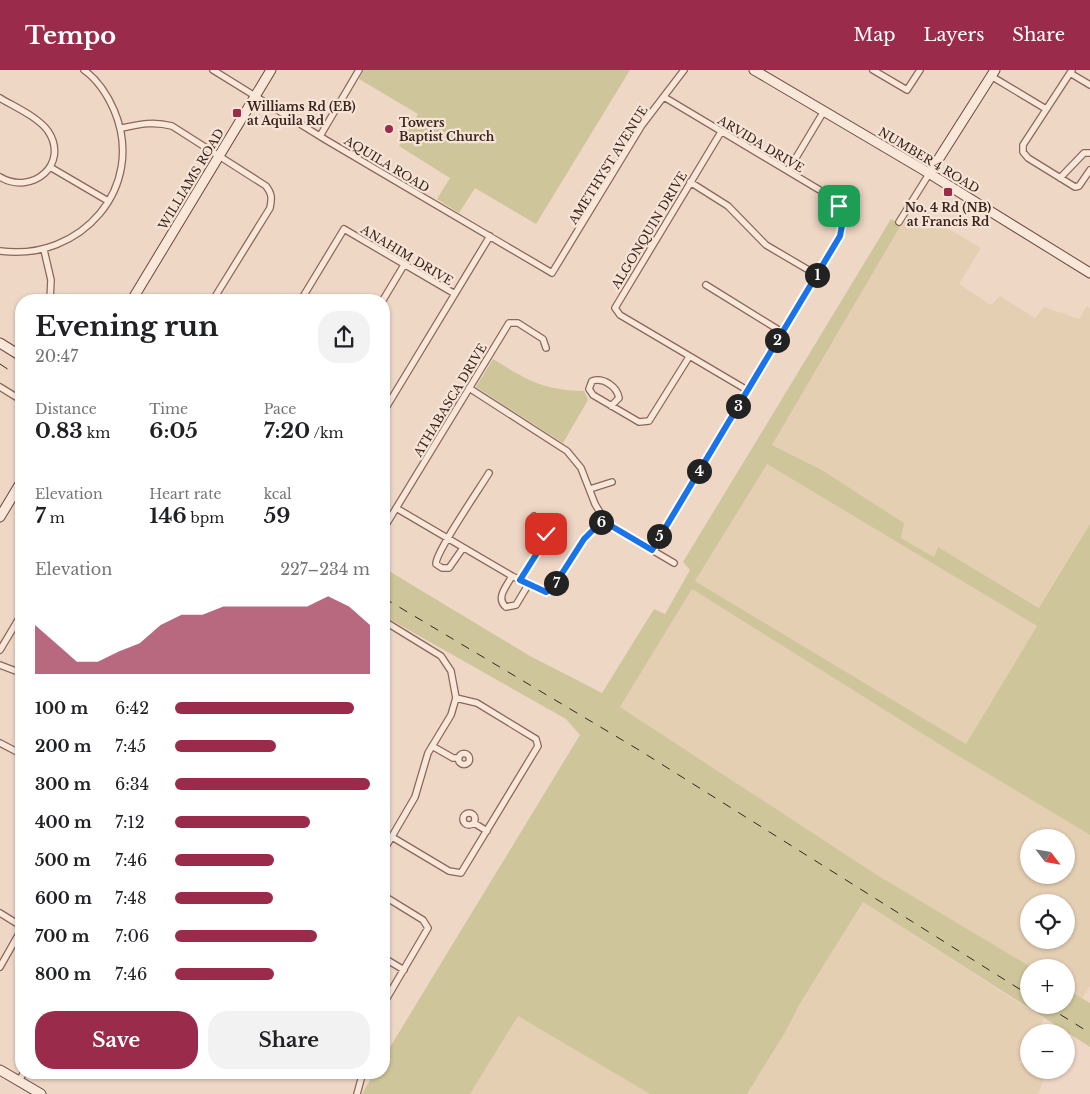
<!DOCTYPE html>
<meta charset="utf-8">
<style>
:root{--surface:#fff;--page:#f2f2f2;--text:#202124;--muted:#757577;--accent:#9b2b4b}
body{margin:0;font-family:"Libre Baskerville",serif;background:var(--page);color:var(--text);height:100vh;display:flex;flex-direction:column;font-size:19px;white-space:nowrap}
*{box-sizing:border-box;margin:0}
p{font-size:16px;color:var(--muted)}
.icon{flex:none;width:28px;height:28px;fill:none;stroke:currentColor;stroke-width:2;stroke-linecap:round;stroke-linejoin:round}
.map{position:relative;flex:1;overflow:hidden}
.side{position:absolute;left:15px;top:224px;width:375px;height:785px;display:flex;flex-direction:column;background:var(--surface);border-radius:20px;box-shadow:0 1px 4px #0004}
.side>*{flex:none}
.needle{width:32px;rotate:121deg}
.buttons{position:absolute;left:1020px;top:759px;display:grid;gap:10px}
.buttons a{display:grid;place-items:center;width:55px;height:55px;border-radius:50%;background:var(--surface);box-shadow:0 1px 4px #0004;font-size:25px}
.pin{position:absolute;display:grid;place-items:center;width:42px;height:42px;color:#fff;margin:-21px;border-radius:10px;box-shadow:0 2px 8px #0006}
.km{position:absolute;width:25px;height:25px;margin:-12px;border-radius:50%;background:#222;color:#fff;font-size:14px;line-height:25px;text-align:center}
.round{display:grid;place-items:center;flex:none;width:52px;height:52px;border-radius:20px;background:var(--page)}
.headline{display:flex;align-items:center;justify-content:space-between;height:85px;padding:0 20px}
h1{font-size:28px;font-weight:700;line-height:38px}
.stats{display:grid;grid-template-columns:repeat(3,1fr);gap:8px;height:85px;padding:5px 20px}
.stats div{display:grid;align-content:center}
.stats b{font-size:21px;font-weight:700}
.stats small{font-size:14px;font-weight:400}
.stats p{font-size:14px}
.chart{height:140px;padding:10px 20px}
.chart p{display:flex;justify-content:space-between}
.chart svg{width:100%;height:90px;margin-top:5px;fill:var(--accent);opacity:.7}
.action{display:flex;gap:10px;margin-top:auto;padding:10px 20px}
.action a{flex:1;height:58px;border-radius:20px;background:var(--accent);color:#fff;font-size:20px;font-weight:700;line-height:58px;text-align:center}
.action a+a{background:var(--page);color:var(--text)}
ul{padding:0 20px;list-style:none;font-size:16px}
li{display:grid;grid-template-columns:80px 60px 1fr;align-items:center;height:38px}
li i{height:12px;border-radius:6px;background:var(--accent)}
header{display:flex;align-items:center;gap:30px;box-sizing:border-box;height:70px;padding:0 25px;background:var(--accent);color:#fff}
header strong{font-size:24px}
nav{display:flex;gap:28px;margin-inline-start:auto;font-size:18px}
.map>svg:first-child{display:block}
.farmland{fill:#e5cfb3;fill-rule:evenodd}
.green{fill:#cec59a;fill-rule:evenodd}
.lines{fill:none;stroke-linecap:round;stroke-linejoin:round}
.street-casing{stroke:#8b675b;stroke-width:8}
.secondary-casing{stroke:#6d493e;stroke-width:11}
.street{stroke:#f9e7da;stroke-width:5.5}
.secondary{stroke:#f9e7da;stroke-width:9}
.rail{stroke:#3b251f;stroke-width:1;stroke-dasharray:9 9;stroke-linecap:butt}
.route-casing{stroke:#fff;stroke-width:10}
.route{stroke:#1a73e8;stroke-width:6}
.poi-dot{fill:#9b2b4b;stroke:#f6e4d6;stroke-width:2}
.labels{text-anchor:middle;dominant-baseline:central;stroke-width:4.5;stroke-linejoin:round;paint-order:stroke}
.poi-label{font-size:12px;font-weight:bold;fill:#3b251f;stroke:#f6e4d6;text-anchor:start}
.street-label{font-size:12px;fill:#3b251f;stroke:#f6e4d6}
</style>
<header>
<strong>Tempo</strong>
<nav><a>Map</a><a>Layers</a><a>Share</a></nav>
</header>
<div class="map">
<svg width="1090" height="1024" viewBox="0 0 1090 1024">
<rect width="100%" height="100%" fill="#efd7c6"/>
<path class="farmland" d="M908,149L925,156L931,149L981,178L959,214L991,235L1000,226L1035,248L1044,237L1079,249L1087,236L1090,238V454L1040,538L938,477L934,487L901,468L904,453L822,400L772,375L901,155Z
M767,393L1037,556L966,674L695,511Z
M692,519L950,681L1090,765V916L1082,929L1066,919V898L1031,897L877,805L620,637ZM1029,768H1066V805H1029ZM1029,832H1066V870H1029Z
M863,832L1044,949L1036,962H1029V975L1019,992L1044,1009L1038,1024H747L786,961L798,937Z
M518,945L650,1024H470Z"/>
<path class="green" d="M364,0H630L536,154L475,118L459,143L437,129L450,108L399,76L418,44L359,9Z
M891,149L901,155L772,375L822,400L904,453L901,468L934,487L938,477L1039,538L1090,454V765L950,681L692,519L620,637L877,805L1031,897L1029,898V935H1066V919L1090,933V977L863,832L798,937L786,961L747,1024H650L518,946L470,1024H362L374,1003L384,1002V987L580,665L566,649L384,546V498L530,586L602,623L654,539L665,544L690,500L683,492ZM767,394L1037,556L966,674L695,511Z
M493,289C527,310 543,320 584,321L588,330L563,373L476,317Z"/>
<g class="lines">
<g class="street-casing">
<path id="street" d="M213,0L326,70L552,203L642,55L684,0
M873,0L907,20L920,0
M1072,0L1023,75V82L1028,88L1075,117L1079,116L1090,100
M1070,3L1090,15
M991,6L1046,39
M0,28C15,37 38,47 48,61C70,94 32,126 0,107
M122,58C140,54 154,51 172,56L266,116C272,124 272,128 270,138L213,230
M721,62L615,238L620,245L747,320
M320,66L359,0
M50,97L108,131
M788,101L824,41
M1060,108L1084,83H1090
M690,112L728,136L766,175L817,205
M899,152L929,104
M44,180L51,210L50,230
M0,181C81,192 147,117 114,40C107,24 98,10 84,0
M706,215L782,262
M301,230L344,159L455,224
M383,230L404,195
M0,317L21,330
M469,318L567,381L581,398L595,434L604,449L613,457L674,493
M611,336L619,328C617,317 604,307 592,311L589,319L593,325L639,352L649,351L689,287
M384,341L490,166
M590,419L612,412
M396,438L512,506L545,522L553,519L584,469L604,449
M384,458L509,253H518L543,269L546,278
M463,478L449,498H442L436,494C435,483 480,418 489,403
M652,480L836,173C846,156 845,138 828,125L664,27
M512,506C507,516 495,528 506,537L516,535L528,515
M520,510L546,468L543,454L534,446
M384,551L441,586L451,601L456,628L451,645L428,683L415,727L384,780
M0,580L21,545
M0,595L21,603
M0,673L21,684
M432,676L453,688H459
M458.5 689a5.5 5.5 0 1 1 11 0a5.5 5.5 0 1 1-11 0Z
M463 749a6 6 0 1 1 12 0a6 6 0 1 1-12 0Z
M474,753L487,761
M392,767L449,801L461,803L538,676L536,669L477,633L456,628
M384,826L423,850L428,858L384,933
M0,843L21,856
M384,888L404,900
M0,897L21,860
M19,1011L24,1002
M357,1024L363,1002"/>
</g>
<g class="secondary-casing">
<path id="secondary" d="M754,0L922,99L1090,203
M929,104L995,0
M132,230L271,0
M0,273L21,286
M0,447L21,412
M0,1000L41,1024"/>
</g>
<use href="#street" class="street"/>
<use href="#secondary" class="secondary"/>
<path class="rail" d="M0,294L21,308
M384,528L639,680L1029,925
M1045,935L1090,963"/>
</g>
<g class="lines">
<g class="route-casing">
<path id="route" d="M546,464L544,472L520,510L546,522L552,519L584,469L604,449L613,457L652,480L840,166L843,150L839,136"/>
</g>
<use href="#route" class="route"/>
</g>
<g class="poi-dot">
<rect x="232" y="38" width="10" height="10" rx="2.5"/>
<circle cx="389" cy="59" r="5"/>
<rect x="943" y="117" width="10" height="10" rx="2.5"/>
</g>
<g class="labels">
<g class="poi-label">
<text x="247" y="36">Williams Rd (EB)<tspan x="247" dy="14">at Aquila Rd</tspan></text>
<text x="399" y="52">Towers<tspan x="399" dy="14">Baptist Church</tspan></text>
<text x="948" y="137" text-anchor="middle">No. 4 Rd (NB)<tspan x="948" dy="14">at Francis Rd</tspan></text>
</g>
<g class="street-label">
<text transform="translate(761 74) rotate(31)">ARVIDA DRIVE</text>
<text transform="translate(929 90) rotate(31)">NUMBER 4 ROAD</text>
<text transform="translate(387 94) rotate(31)">AQUILA ROAD</text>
<text transform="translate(608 95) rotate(-58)">AMETHYST AVENUE</text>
<text transform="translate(191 109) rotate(-59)">WILLIAMS ROAD</text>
<text transform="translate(649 160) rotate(-59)">ALGONQUIN DRIVE</text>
<text transform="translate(407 185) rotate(31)">ANAHIM DRIVE</text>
<text transform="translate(450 330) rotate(-59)">ATHABASCA DRIVE</text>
</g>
</g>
</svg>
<div class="buttons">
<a><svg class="needle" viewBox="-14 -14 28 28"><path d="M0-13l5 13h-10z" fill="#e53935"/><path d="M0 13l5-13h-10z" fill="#757577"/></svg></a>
<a><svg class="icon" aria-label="locate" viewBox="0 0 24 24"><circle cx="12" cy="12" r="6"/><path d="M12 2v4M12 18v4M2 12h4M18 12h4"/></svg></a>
<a>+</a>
<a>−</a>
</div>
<div class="pin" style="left:839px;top:136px;background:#1e9e55"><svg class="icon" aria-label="arrive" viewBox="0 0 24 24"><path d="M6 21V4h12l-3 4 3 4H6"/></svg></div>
<div class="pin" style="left:546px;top:464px;background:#d93025"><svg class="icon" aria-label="check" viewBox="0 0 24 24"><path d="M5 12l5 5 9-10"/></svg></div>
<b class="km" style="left:817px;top:205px">1</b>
<b class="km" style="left:777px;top:270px">2</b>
<b class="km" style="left:738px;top:336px">3</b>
<b class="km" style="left:699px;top:401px">4</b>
<b class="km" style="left:659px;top:466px">5</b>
<b class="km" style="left:601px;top:452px">6</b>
<b class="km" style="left:556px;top:513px">7</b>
<section class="side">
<div class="headline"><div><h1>Evening run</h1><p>20:47</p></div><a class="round"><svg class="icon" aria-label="share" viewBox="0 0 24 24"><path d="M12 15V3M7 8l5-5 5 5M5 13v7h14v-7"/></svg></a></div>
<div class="stats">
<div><p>Distance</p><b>0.83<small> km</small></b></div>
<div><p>Time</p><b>6:05</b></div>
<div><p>Pace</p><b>7:20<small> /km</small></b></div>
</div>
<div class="stats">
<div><p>Elevation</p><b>7<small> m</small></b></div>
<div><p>Heart rate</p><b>146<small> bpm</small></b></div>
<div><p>kcal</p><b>59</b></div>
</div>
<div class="chart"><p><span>Elevation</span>227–234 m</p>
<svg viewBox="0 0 160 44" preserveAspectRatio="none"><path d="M0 44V20L10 29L20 38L30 38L40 33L50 29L60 20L70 15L80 15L90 11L100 11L110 11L120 11L130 11L140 6L150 11L160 20V44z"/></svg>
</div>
<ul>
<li><b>100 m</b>6:42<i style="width:92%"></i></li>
<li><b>200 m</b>7:45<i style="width:52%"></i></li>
<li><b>300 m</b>6:34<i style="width:100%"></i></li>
<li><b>400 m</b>7:12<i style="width:69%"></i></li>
<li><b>500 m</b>7:46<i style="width:51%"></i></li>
<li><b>600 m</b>7:48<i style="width:50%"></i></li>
<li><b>700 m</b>7:06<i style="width:73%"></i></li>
<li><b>800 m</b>7:46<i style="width:51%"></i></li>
</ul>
<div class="action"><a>Save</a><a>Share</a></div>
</section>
</div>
